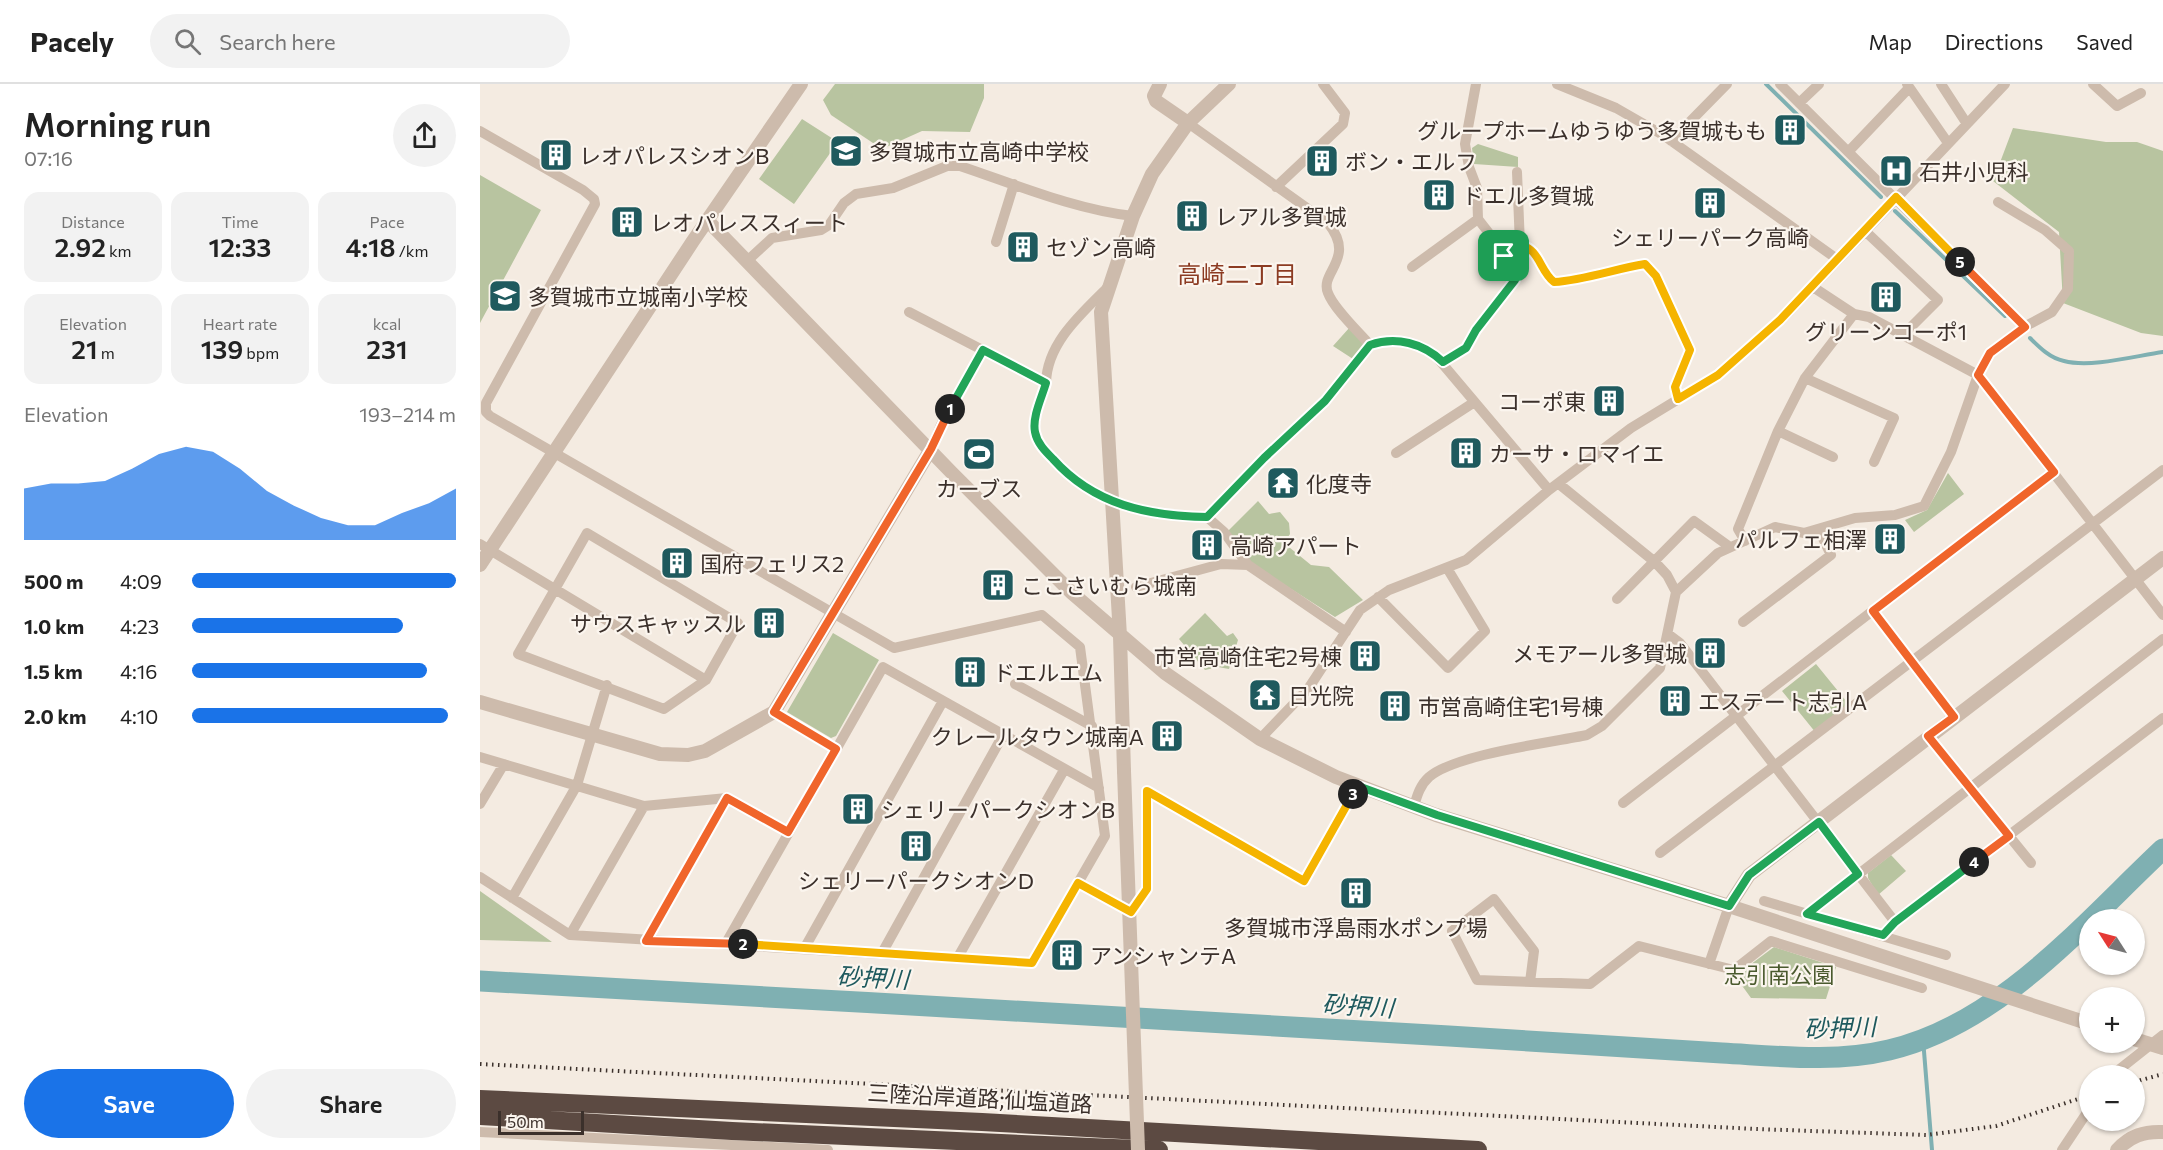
<!DOCTYPE html>
<meta charset="utf-8">
<style>
:root{--surface:#fff;--page:#f2f2f2;--text:#222;--muted:#767676;--line:#e0e0e0;--accent:#1a73e8}
body{margin:0;font-family:Commissioner,"Noto Sans JP",sans-serif;background:var(--page);color:var(--text);height:100vh;display:flex;flex-direction:column;font-size:22px;white-space:nowrap}
*{box-sizing:border-box;margin:0}
p{font-size:20px;color:var(--muted)}
.icon{flex:none;width:33px;height:33px;fill:none;stroke:currentColor;stroke-width:2;stroke-linecap:round;stroke-linejoin:round}
.map{position:relative;flex:1;overflow:hidden}
.details{display:flex;flex-direction:column;background:var(--surface);width:480px}
.details>*{flex:none}
.needle{width:39px;rotate:306deg}
.fabs{position:absolute;left:1599px;top:825px;display:grid;gap:12px}
.fabs a{display:grid;place-items:center;width:66px;height:66px;border-radius:50%;background:var(--surface);box-shadow:0 2px 4px #0004;font-size:30px}
.scale{position:absolute;left:18px;bottom:15px;width:86px;box-sizing:border-box;padding-left:6px;border:3px solid #3b302b;border-top:0;font-size:16px;line-height:21px;white-space:nowrap;color:#3b302b;-webkit-text-stroke:4px #fbf5ee;paint-order:stroke}
.pin{position:absolute;display:grid;place-items:center;width:51px;height:51px;color:#fff;margin:-26px;border-radius:12px;box-shadow:0 3px 9px #0006}
.km{position:absolute;width:30px;height:30px;margin:-15px;border-radius:50%;background:#222;color:#fff;font-size:16px;line-height:30px;text-align:center}
.round{display:grid;place-items:center;flex:none;width:63px;height:63px;border-radius:32px;background:var(--page)}
.overview{display:flex;align-items:center;justify-content:space-between;height:102px;padding:0 24px}
h1{font-size:33px;font-weight:600;line-height:45px}
.stats{display:grid;grid-template-columns:repeat(3,1fr);gap:9px;height:102px;padding:6px 24px}
.stats div{display:grid;align-content:center;border-radius:15px;background:var(--page);text-align:center}
.stats b{font-size:26px;font-weight:600}
.stats small{font-size:16px;font-weight:400}
.stats p{font-size:16px}
.chart{height:168px;padding:12px 24px}
.chart p{display:flex;justify-content:space-between}
.chart svg{width:100%;height:108px;margin-top:6px;fill:var(--accent);opacity:.7}
.action{display:flex;gap:12px;margin-top:auto;padding:12px 24px}
.action a{flex:1;height:69px;border-radius:36px;background:var(--accent);color:#fff;font-size:24px;font-weight:600;line-height:69px;text-align:center}
.action a+a{background:var(--page);color:var(--text)}
ul{padding:0 24px;list-style:none;font-size:20px}
li{display:grid;grid-template-columns:96px 72px 1fr;align-items:center;height:45px}
li i{height:15px;border-radius:8px;background:var(--accent)}
header{display:flex;align-items:center;gap:36px;box-sizing:border-box;height:84px;padding:0 30px;background:var(--surface);border-bottom:2px solid var(--line)}
header strong{font-size:28px}
nav{display:flex;gap:33px;margin-inline-start:auto;font-size:21px}
.search{width:420px;height:54px;background:var(--page);display:flex;align-items:center;gap:15px;box-sizing:border-box;padding:0 21px;border-radius:33px;color:var(--muted);font-size:22px}
main{display:flex;flex:1;min-height:0}
.map>svg:first-child{display:block}
.green{fill:#b8c4a0}
.lines{fill:none;stroke-linecap:round;stroke-linejoin:round}
.stream{stroke:#7fb0b2;stroke-width:4}
.river{stroke:#7fb0b2;stroke-width:21}
.minor{stroke:#cdbbac;stroke-width:10}
.tertiary{stroke:#cdbbac;stroke-width:14}
.motorway{stroke:#5c4a42;stroke-width:18}
.rail{stroke:#3b302b;stroke-width:4;stroke-dasharray:1.5 4.5;stroke-linecap:butt}
.tertiary-bridge{stroke:#cdbbac;stroke-width:14}
.split-1-casing{stroke:#fff;stroke-width:12}
.split-2-casing{stroke:#fff;stroke-width:12}
.split-3-casing{stroke:#fff;stroke-width:12}
.split-4-casing{stroke:#fff;stroke-width:12}
.split-5-casing{stroke:#fff;stroke-width:12}
.split-6-casing{stroke:#fff;stroke-width:12}
.split-1{stroke:#22a559;stroke-width:8}
.split-2{stroke:#f0652b;stroke-width:8}
.split-3{stroke:#f5b400;stroke-width:8}
.split-4{stroke:#22a559;stroke-width:8}
.split-5{stroke:#f0652b;stroke-width:8}
.split-6{stroke:#f5b400;stroke-width:8}
.labels{text-anchor:middle;dominant-baseline:central;stroke-width:4.5;stroke-linejoin:round;paint-order:stroke}
.poi-label{font-size:22px;fill:#3b302b;stroke:#fbf5ee;text-anchor:start}
.park-label{font-size:22px;fill:#4a5a2e;stroke:#fbf5ee}
.street-label{font-size:22px;fill:#3b302b;stroke:#fbf5ee}
.neighbourhood-label{font-size:24px;fill:#8c3b22;stroke:#fbf5ee}
.water-label{font-size:24px;font-style:italic;fill:#1f5a5e;stroke:#fbf5ee}
</style>
<header>
<strong>Pacely</strong>
<div class="search"><svg class="icon" aria-label="search" viewBox="0 0 24 24"><circle cx="10" cy="10" r="6"/><path d="M15 15l6 6"/></svg>Search here</div>
<nav><a>Map</a><a>Directions</a><a>Saved</a></nav>
</header>
<main>
<section class="details">
<div class="overview"><div><h1>Morning run</h1><p>07:16</p></div><a class="round"><svg class="icon" aria-label="share" viewBox="0 0 24 24"><path d="M12 15V3M7 8l5-5 5 5M5 13v7h14v-7"/></svg></a></div>
<div class="stats">
<div><p>Distance</p><b>2.92<small> km</small></b></div>
<div><p>Time</p><b>12:33</b></div>
<div><p>Pace</p><b>4:18<small> /km</small></b></div>
</div>
<div class="stats">
<div><p>Elevation</p><b>21<small> m</small></b></div>
<div><p>Heart rate</p><b>139<small> bpm</small></b></div>
<div><p>kcal</p><b>231</b></div>
</div>
<div class="chart"><p><span>Elevation</span>193–214 m</p>
<svg viewBox="0 0 160 44" preserveAspectRatio="none"><path d="M0 44V23L10 21L20 21L30 20L40 15L50 9L60 6L70 8L80 15L90 24L100 30L110 35L120 38L130 38L140 33L150 29L160 23V44z"/></svg>
</div>
<ul>
<li><b>500 m</b>4:09<i style="width:100%"></i></li>
<li><b>1.0 km</b>4:23<i style="width:80%"></i></li>
<li><b>1.5 km</b>4:16<i style="width:89%"></i></li>
<li><b>2.0 km</b>4:10<i style="width:97%"></i></li>
</ul>
<div class="action"><a>Save</a><a>Share</a></div>
</section>
<div class="map">
<svg width="1683" height="1066" viewBox="0 0 1683 1066">
<rect width="100%" height="100%" fill="#f4ebe1"/>
<path class="green" d="M355,0H504V14L490,48L442,47L402,65L351,31L343,16Z
M322,35L358,58L314,120L279,95Z
M1533,44L1626,58H1657L1683,67V252L1661,249L1583,219L1579,148L1513,97Z
M998,60L1038,73V83L994,80L992,64Z
M0,91L61,126L0,239Z
M870,243L884,261L873,275L853,262Z
M1468,389L1484,410L1434,448L1425,436L1447,426Z
M778,417L789,430L800,428L809,439L810,450L804,459L831,481L849,483L883,516L855,533L769,478L748,447Z
M725,529L747,552L753,549L758,556L749,585L738,583L725,586L699,555Z
M353,549L399,576L356,652L351,654L307,628Z
M1336,580L1371,623L1336,649L1302,607Z
M1411,771L1426,787L1398,811L1388,794V789Z
M0,807L72,858L0,856Z
M1294,863L1356,883L1346,915L1271,914L1255,892Z"/>
<g class="lines">
<path class="stream" d="M1286,0L1401,113
M1415,127L1525,232
M1550,254C1560,264 1570,274 1584,277C1611,284 1655,272 1683,268
M1443,955L1452,1066"/>
<path class="river" d="M0,897C323,916 646,931 969,952C1060,957 1151,964 1242,969C1297,972 1355,979 1409,966C1520,940 1603,840 1683,765"/>
<path class="minor" d="M1077,0L1136,24L1183,51L1357,175
M1300,0L1544,243
M1427,0L1468,59
M1461,0L1487,40
M1613,0L1637,22L1661,9
M1319,19L1339,0
M708,39L848,139C877,175 839,188 848,209C854,225 878,247 890,261C913,252 935,258 955,271L1069,406
M0,47L103,106L114,115L115,120L6,319V328L10,332L414,564L562,531L600,563L625,752L552,879L90,851L0,793
M1191,57L1247,0
M1369,67L1429,4
M796,103L863,40L865,29L843,0
M1384,146L1458,216L1423,251
M516,158L534,100
M1040,161C1060,165 1059,186 1074,198C1105,196 1134,186 1165,180L1176,192L1210,266L1195,303L1198,315
M1024,172L1040,161L1037,88
M267,177L292,154L341,146L349,141L364,119L376,110L413,104L467,82H480C534,100 596,126 653,132
M932,183L998,135
M1333,203L1374,230L1389,233L1498,291L1683,531
M429,228L566,299C567,259 601,230 628,203
M963,278L986,264L996,246L1035,196L1019,162L998,135L997,104L989,83L985,60L996,0
M1325,294L1414,334L1394,378
M566,299C562,313 553,333 555,348C557,359 565,367 573,375C615,421 668,432 727,433L784,374L845,317L890,261
M1298,347L1353,373
M451,365L461,341L503,266
M916,369L993,319
M727,433L744,448L768,481L866,548
M107,449L258,539L226,596L184,625L38,570Z
M1265,457L1258,445L1298,347L1325,294L1374,230
M0,460L226,596
M656,503L741,480L768,481
M1196,508L1238,469L1295,443L1324,449L1375,434L1415,431L1444,422L1471,368L1498,291L1510,269L1544,243L1572,228L1588,205L1589,167L1565,146L1518,118
M898,513L968,584L1005,547L967,484
M1137,515L1214,437L1250,463
M1393,527L1474,633
M1263,538L1351,471L1339,446
M1188,550L1200,559L1415,838
M535,600L612,642
M294,628L356,665
M1448,652L1551,779
M780,655L828,605L880,526L909,506L986,476L1069,406L1151,344L1238,291L1301,236L1525,0
M0,673L164,722L247,714L308,748
M1143,719L1573,388
M0,720L24,680
M934,722C937,712 940,701 949,693C976,670 1069,659 1107,651L1122,642L1180,584L1196,508L1187,491L1175,478L1079,400
M1180,769L1683,386
M598,799L651,828L667,805V707L824,797L878,701
M32,814L97,701L127,601
M1284,817L1466,871
M1327,830L1683,555
M90,851L164,722
M1403,851L1415,838L1683,634
M166,857L247,714
M246,859L403,583L619,704
M324,865L463,617
M402,869L523,651
M478,873L584,686
M1229,880L1249,822
M1050,898L1054,867L1014,815L972,847L997,896L1110,900L1159,862L1254,886L1291,857L1442,904
M1631,992L1683,951
M0,1048L348,1066
M1582,1066L1610,1024"/>
<path class="tertiary" d="M680,0L674,12L676,17L708,39
M227,136L472,389L592,509L685,589L780,655L856,693L956,731L1249,822L1610,940
M0,481L213,157L321,0
M0,618L180,670L208,671L225,667L294,628L451,365
M644,687L640,552L621,228L653,132L672,90L708,39L749,0
M1249,822L1269,791L1683,474
M1637,1066C1650,1052 1664,1047 1683,1048"/>
<path class="motorway" d="M0,1015L502,1038L998,1066
M0,1032L252,1047L679,1066"/>
<path class="rail" d="M0,980L1276,1045L1446,1051L1516,1042L1610,1011
M1654,998L1683,990"/>
<path class="tertiary-bridge" d="M644,687L658,1066
M1654,955L1683,964"/>
</g>
<g class="lines">
<g class="split-1-casing">
<path id="split-1" d="M470,325L503,266L566,299C562,313 552,333 555,348C557,359 565,367 573,375C614,421 668,432 727,433L784,374L845,317L890,261C916,252 943,259 963,278L986,264L996,246L1035,196L1024,172"/>
</g>
<g class="split-2-casing">
<path id="split-2" d="M263,860L166,857L247,714L308,748L356,665L294,628L451,365L470,325"/>
</g>
<g class="split-3-casing">
<path id="split-3" d="M263,860L552,879L598,799L651,828L667,805V707L824,797L873,710"/>
</g>
<g class="split-4-casing">
<path id="split-4" d="M873,710L878,702L957,731L1249,822L1269,791L1339,738L1378,790L1327,830L1403,851L1415,838L1494,778"/>
</g>
<g class="split-5-casing">
<path id="split-5" d="M1480,178L1545,243L1510,269L1498,291L1574,388L1393,527L1474,633L1448,652L1529,752L1494,778"/>
</g>
<g class="split-6-casing">
<path id="split-6" d="M1024,172L1040,161C1060,165 1059,186 1074,198C1105,196 1134,185 1165,180L1176,192L1210,266L1195,303L1198,315L1238,291L1300,236L1416,113L1480,178"/>
</g>
<use href="#split-1" class="split-1"/>
<use href="#split-2" class="split-2"/>
<use href="#split-3" class="split-3"/>
<use href="#split-4" class="split-4"/>
<use href="#split-5" class="split-5"/>
<use href="#split-6" class="split-6"/>
</g>
<defs>
<g id="building-square" transform="scale(1.725)"><rect x="-9" y="-9" width="18" height="18" rx="4" fill="#1f5a5e" stroke="#fbf5ee"/><path d="M-4-6H4V6H1V3H-1V6H-4ZM-2.5-4.3h1.7v1.8h-1.7ZM.8-4.3h1.7v1.8H.8ZM-2.5-1h1.7V.8h-1.7ZM.8-1h1.7V.8H.8Z" fill="#fff"/></g>
<g id="school-square" transform="scale(1.725)"><rect x="-9" y="-9" width="18" height="18" rx="4" fill="#1f5a5e" stroke="#fbf5ee"/><path d="M0-5L7-2L0 1L-7-2ZM-4 1L0 2.5L4 1V4Q0 6-4 4Z" fill="#fff"/></g>
<g id="hospital-square" transform="scale(1.725)"><rect x="-9" y="-9" width="18" height="18" rx="4" fill="#1f5a5e" stroke="#fbf5ee"/><path d="M-5-5h3v3.5h4V-5h3V5h-3V1.5h-4V5h-3Z" fill="#fff"/></g>
<g id="stadium-square" transform="scale(1.725)"><rect x="-9" y="-9" width="18" height="18" rx="4" fill="#1f5a5e" stroke="#fbf5ee"/><path d="M0-5a6.5 5 0 1 0 0 10a6.5 5 0 1 0 0-10ZM-3.5-1.8h7v3.6h-7Z" fill="#fff"/></g>
<g id="temple-square" transform="scale(1.725)"><rect x="-9" y="-9" width="18" height="18" rx="4" fill="#1f5a5e" stroke="#fbf5ee"/><path d="M0-6L5-2H3V0L6.5 2.5H4V6H1.5V3h-3V6H-4V2.5H-6.5L-3 0V-2H-5Z" fill="#fff"/></g>
</defs>
<g fill-rule="evenodd">
<use href="#building-square" x="1310" y="46"/>
<use href="#school-square" x="366" y="67"/>
<use href="#building-square" x="76" y="71"/>
<use href="#building-square" x="842" y="77"/>
<use href="#hospital-square" x="1416" y="87"/>
<use href="#building-square" x="959" y="111"/>
<use href="#building-square" x="1230" y="119"/>
<use href="#building-square" x="712" y="132"/>
<use href="#building-square" x="147" y="138"/>
<use href="#building-square" x="543" y="163"/>
<use href="#school-square" x="25" y="212"/>
<use href="#building-square" x="1406" y="213"/>
<use href="#building-square" x="1129" y="317"/>
<use href="#building-square" x="986" y="369"/>
<use href="#stadium-square" x="499" y="370"/>
<use href="#temple-square" x="803" y="399"/>
<use href="#building-square" x="1410" y="455"/>
<use href="#building-square" x="727" y="461"/>
<use href="#building-square" x="197" y="479"/>
<use href="#building-square" x="518" y="501"/>
<use href="#building-square" x="289" y="539"/>
<use href="#building-square" x="1230" y="569"/>
<use href="#building-square" x="885" y="572"/>
<use href="#building-square" x="490" y="588"/>
<use href="#temple-square" x="785" y="611"/>
<use href="#building-square" x="1195" y="617"/>
<use href="#building-square" x="915" y="622"/>
<use href="#building-square" x="687" y="652"/>
<use href="#building-square" x="378" y="725"/>
<use href="#building-square" x="436" y="762"/>
<use href="#building-square" x="876" y="809"/>
<use href="#building-square" x="587" y="871"/>
</g>
<g class="labels">
<g class="poi-label">
<text x="1287" y="46" text-anchor="end">グループホームゆうゆう多賀城もも</text>
<text x="389" y="67">多賀城市立高崎中学校</text>
<text x="99" y="71">レオパレスシオンB</text>
<text x="865" y="77">ボン・エルフ</text>
<text x="1439" y="87">石井小児科</text>
<text x="982" y="111">ドエル多賀城</text>
<text x="735" y="132">レアル多賀城</text>
<text x="170" y="138">レオパレススィート</text>
<text x="1230" y="153" text-anchor="middle">シェリーパーク高崎</text>
<text x="566" y="163">セゾン高崎</text>
<text x="48" y="212">多賀城市立城南小学校</text>
<text x="1406" y="247" text-anchor="middle">グリーンコーポ1</text>
<text x="1106" y="317" text-anchor="end">コーポ東</text>
<text x="1009" y="369">カーサ・ロマイエ</text>
<text x="826" y="399">化度寺</text>
<text x="499" y="404" text-anchor="middle">カーブス</text>
<text x="1387" y="455" text-anchor="end">パルフェ相澤</text>
<text x="750" y="461">高崎アパート</text>
<text x="220" y="479">国府フェリス2</text>
<text x="541" y="501">ここさいむら城南</text>
<text x="266" y="539" text-anchor="end">サウスキャッスル</text>
<text x="1207" y="569" text-anchor="end">メモアール多賀城</text>
<text x="862" y="572" text-anchor="end">市営高崎住宅2号棟</text>
<text x="513" y="588">ドエルエム</text>
<text x="808" y="611">日光院</text>
<text x="1218" y="617">エステート志引A</text>
<text x="938" y="622">市営高崎住宅1号棟</text>
<text x="664" y="652" text-anchor="end">クレールタウン城南A</text>
<text x="401" y="725">シェリーパークシオンB</text>
<text x="436" y="796" text-anchor="middle">シェリーパークシオンD</text>
<text x="876" y="843" text-anchor="middle">多賀城市浮島雨水ポンプ場</text>
<text x="610" y="871">アンシャンテA</text>
</g>
<g class="park-label">
<text x="1299" y="890">志引南公園</text>
</g>
<g class="street-label">
<text transform="translate(500 1014) rotate(3)">三陸沿岸道路;仙塩道路</text>
</g>
<g class="neighbourhood-label">
<text x="757" y="189">高崎二丁目</text>
</g>
<g class="water-label">
<text transform="translate(393 893) rotate(3)">砂押川</text>
<text transform="translate(878 921) rotate(4)">砂押川</text>
<text transform="translate(1360 943) rotate(-2)">砂押川</text>
</g>
</g>
</svg>
<div class="fabs">
<a><svg class="needle" viewBox="-14 -14 28 28"><path d="M0-13l5 13h-10z" fill="#e53935"/><path d="M0 13l5-13h-10z" fill="#767676"/></svg></a>
<a>+</a>
<a>−</a>
</div>
<div class="scale">50 m</div>
<div class="pin" style="left:1024px;top:172px;background:#1e9e55"><svg class="icon" aria-label="arrive" viewBox="0 0 24 24"><path d="M6 21V4h12l-3 4 3 4H6"/></svg></div>
<b class="km" style="left:470px;top:325px">1</b>
<b class="km" style="left:263px;top:860px">2</b>
<b class="km" style="left:873px;top:710px">3</b>
<b class="km" style="left:1494px;top:778px">4</b>
<b class="km" style="left:1480px;top:178px">5</b>
</div>
</main>
